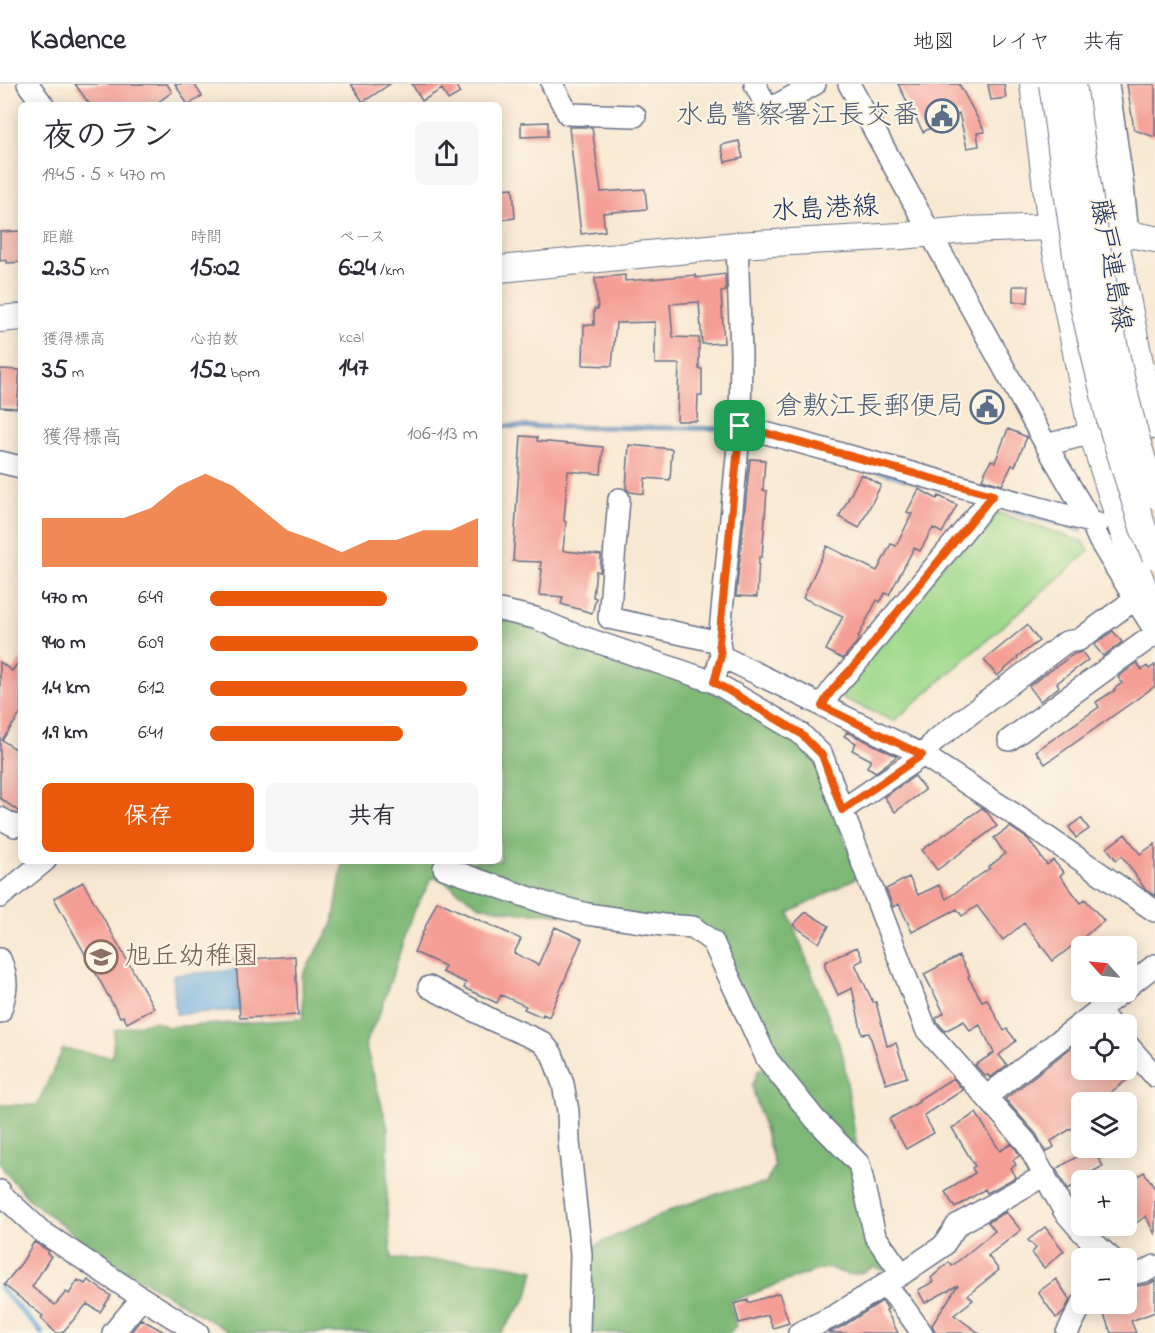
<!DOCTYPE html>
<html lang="ja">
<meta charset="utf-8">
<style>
:root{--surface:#fff;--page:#f7f7f7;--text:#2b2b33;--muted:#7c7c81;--line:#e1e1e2;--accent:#ea580c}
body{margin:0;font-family:"Indie Flower","Klee One",sans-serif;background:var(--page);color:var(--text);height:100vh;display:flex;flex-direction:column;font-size:22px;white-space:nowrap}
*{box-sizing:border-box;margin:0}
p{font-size:20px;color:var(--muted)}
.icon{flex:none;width:33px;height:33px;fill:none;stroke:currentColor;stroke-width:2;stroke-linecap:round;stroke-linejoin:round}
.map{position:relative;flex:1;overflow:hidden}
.drawer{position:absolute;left:18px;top:18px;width:484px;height:762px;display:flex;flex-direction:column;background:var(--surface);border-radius:9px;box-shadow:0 3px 15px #0003}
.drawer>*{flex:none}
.needle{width:39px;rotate:297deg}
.fabs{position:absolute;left:1071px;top:852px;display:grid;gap:12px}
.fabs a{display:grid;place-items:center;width:66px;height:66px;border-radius:9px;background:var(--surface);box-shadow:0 3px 15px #0003;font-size:30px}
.pin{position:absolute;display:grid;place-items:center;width:51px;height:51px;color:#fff;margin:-26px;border-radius:12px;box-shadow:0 3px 9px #0006}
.round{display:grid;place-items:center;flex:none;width:63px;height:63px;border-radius:9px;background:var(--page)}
.overview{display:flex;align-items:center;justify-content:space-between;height:102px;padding:0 24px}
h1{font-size:33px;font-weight:700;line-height:45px}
.figures{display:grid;grid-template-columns:repeat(3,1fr);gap:9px;height:102px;padding:6px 24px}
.figures div{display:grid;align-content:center}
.figures b{font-size:26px;font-weight:700}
.figures small{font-size:16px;font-weight:400}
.figures p{font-size:16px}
.chart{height:168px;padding:12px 24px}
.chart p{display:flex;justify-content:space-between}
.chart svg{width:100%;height:108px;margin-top:6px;fill:var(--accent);opacity:.7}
.action{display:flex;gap:12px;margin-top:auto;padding:12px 24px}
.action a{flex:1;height:69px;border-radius:9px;background:var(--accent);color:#fff;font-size:24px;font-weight:700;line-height:69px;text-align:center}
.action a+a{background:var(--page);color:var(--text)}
ul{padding:0 24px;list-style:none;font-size:20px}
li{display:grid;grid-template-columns:96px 72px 1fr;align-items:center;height:45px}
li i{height:15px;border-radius:8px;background:var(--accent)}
header{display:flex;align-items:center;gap:36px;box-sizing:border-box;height:84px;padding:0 30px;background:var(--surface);border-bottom:2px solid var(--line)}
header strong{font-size:28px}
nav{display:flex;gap:33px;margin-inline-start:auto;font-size:21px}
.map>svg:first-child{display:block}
.green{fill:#9ed88a;stroke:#5c8474;stroke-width:1.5}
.forest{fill:#7eb876;stroke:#4c746a;stroke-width:1.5}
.water{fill:#6aaadd;stroke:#426c9e;stroke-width:1.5}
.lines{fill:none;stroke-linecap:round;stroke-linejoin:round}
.stream{stroke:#6aaadd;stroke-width:5}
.building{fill:#f49e95}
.minor-casing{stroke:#687087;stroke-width:24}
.major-casing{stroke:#687087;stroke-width:28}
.minor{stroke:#fff;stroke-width:21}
.major{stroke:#fff;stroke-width:26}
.major-bridge-casing{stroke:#687087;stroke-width:28;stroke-linecap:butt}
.major-bridge{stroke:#fff;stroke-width:26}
.route-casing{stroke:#fff;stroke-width:12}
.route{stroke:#ea580c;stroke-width:8}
.labels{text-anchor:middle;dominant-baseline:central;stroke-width:4.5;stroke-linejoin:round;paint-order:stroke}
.service-label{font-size:27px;fill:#4e5e75;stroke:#fcf5e5;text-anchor:end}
.street-label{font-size:27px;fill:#1b2f5e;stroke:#fcf5e5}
.education-label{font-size:27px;fill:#785e54;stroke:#fcf5e5;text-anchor:start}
</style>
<header>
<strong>Kadence</strong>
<nav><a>地図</a><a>レイヤ</a><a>共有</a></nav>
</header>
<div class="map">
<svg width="1155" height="1249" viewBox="0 0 1155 1249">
<rect width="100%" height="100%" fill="#fcf5e5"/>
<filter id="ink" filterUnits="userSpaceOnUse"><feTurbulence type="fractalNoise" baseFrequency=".0167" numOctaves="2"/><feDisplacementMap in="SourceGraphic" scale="12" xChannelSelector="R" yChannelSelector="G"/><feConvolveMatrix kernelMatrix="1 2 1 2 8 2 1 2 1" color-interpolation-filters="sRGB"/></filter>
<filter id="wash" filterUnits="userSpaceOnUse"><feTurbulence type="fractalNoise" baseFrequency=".008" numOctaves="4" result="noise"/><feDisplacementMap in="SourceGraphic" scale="24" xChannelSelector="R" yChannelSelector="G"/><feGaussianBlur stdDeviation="1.35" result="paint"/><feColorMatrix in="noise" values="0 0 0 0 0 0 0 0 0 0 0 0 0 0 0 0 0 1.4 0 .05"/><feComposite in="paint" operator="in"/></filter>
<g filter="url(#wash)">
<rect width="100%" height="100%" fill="#f8e8d2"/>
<path class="green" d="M988,425L1083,458L1089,467L894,637L838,612Z"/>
<path class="forest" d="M500,535L533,543L675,590L760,630L814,672L858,793L789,829L843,971L858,1072L769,970L716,854L549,829H520L480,822L440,795L432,794L411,833L381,926L365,960L388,1044L387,1126L392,1175L489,1178L534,1186L528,1212L501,1249H231L99,1170L29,1115L5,1088L0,1078V1021H37L63,965L112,973L115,946L155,937L167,943L303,935L302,892L333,840L343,777H500Z
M759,985H769L855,1081L888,1188L874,1183C854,1193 849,1193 828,1183L797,1193L730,1218L736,1242L729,1249H585L589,1185L594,1162L673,1125L726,1107L765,1100L775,1082L752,1002Z"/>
<path class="water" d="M500,341L733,343L1079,439L1082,448L733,346L500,344Z
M236,886L239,926L176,930L173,891Z"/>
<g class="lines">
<path class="stream" d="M0,1204L42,1249"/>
</g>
<g id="blocks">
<path class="building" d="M75,0H167L172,8L154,21H90Z
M175,0H194L202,12L188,21Z
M351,0H390L363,18Z
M412,0H455L460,9L448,16L442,5L422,17Z
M898,0H959L985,48L977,49L979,62L967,64L959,29L923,48Z
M988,0H1004L1006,14L991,16Z
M1127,0H1155V53L1134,46Z
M548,38V52L521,53V39Z
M569,43H592L601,108L645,105L647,125L603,129L605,147L581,150Z
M739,57L743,74L725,78L721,61Z
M513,104L515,134L500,136V105Z
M21,147V178L7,179V176L0,177V148Z
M725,190L726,207L721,208L724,259L702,260L699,218L670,220L673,253L699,254V285H702V312L698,311L697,337H677L679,280H655V238L616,239L612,282L583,281L584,241H594V225H598L595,194L625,191V197L696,191V194Z
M1013,202H1029L1028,218H1013Z
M0,285L20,286L17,324L0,323Z
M1008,345L1027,353L1015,382L1012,381L1002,401L982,395L991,376L995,378Z
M521,352L537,353V357L603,363L601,390L568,387L564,437L566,438L563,466L565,467L601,471L600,488L596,487L593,513L596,514L592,529L561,520L563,513L539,511L542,485H540L541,478L513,477Z
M629,361L672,365L670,396L645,394L644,410L630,408L626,404Z
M750,375L765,376L763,406L767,407L762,473H759L757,513L736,512Z
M861,390L881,401L859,444L839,433Z
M919,405L937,415L939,412L957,421L942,449L933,444L920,467L914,464L889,511L885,509L880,518L877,516L858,553L859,554L858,557L843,575L826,566L843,532L803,514L827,462L877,487L891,460L896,462L912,430L907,428Z
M1027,541L1039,557L1017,573L1018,574L997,592L984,576Z
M1113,547L1122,558L1103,572L1094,561Z
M1082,568L1088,576L1057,599L1059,603L1040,617L1029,602L1074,570Z
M21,575V629L2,656L21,669V729L0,714V578L12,587Z
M1137,579L1142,586L1147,582L1149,585L1155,581V602L1045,680L1036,667L1099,623L1096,618L1115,606L1114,605L1122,599L1118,593Z
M847,648L897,672L876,688L867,683L871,676L852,666L856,659L844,652Z
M915,692L925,706L895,728L884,713Z
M982,724L987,728L997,742L937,786L922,766Z
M1081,734L1089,745L1076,754L1069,743Z
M1010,743L1028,755L1047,781L1053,776L1064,789L1060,792L1081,819L1085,815L1104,837L1053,877L1024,839L1003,856L977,822L962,832L957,825L912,848L899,820L893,823L886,805L909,793L918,811L939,801L946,815L990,784L989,783L1005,770L994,754Z
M1125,750L1140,770L1155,760V812L1145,805L1122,772L1116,776L1107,764Z
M83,798L154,924L127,939L123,932L120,933L54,814Z
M437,817L521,855L514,869L538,881L555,843L582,855L549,933L543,930L542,933L524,925L526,922L501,911L497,919L464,904L466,899L442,888L445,882L414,868Z
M806,828L829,842L819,859L793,841Z
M857,863L863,876L855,880L873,918H876L887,962L896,959L907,993L886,1000L869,949L862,950L852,904L838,911L825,883V878Z
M295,872L298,931L240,934L236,876Z
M959,872L970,892L968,893L982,917L987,915L1004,947L1007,945L1016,957L999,971L1007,981L990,994L988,991L985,992L975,981L994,969L980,941L970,947L964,937L945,947L937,938L936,934L944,929L924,890Z
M1082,955V986H1096L1104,994L1114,986H1132L1136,989L1098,1018H1082V1038L1051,1057L1054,1063L1046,1068L1036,1050L1005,1015Z
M953,994L963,1006L924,1031L934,1049L906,1065L889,1035L919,1018L918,1016Z
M976,1029L1000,1067L1011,1060L1016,1065L1019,1072L1013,1076L1016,1081L1011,1084L1016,1093L987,1109L985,1105L955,1124L945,1108L975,1089L972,1084L975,1082L952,1044Z
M1092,1064L1103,1082L1074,1098L1076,1101L1067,1106L1056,1085Z
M1144,1088L1155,1105V1151L1146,1132L1136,1139L1126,1125V1100Z
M1006,1128L1021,1146L988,1172L999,1186L968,1211L973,1216L954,1231L979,1249H938L935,1248L932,1241L958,1201L925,1219L918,1206L933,1198L931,1194L949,1178L952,1182L995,1147L988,1138Z
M1045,1143L1064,1167L1044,1184L1032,1169L1036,1164L1028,1156Z
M34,1158L49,1167L47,1170L51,1172L32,1203L55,1221L66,1208L69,1210L78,1196L85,1200L88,1196L111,1212L100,1228L87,1220L62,1249H56L41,1234L43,1232L4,1201L22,1178Z
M1056,1195L1070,1216L1063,1229L1056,1234L1038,1208Z
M1155,1197V1228L1131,1237L1136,1249H1111L1100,1220H1126V1204L1149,1200Z
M779,1209L789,1239L773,1244L768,1231L739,1239L734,1220L748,1216V1219Z
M882,1217L888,1225L886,1226L898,1249H828L843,1242Z
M141,1235L166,1249H130Z"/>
</g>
</g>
<g filter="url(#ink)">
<use href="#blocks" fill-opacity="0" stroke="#687087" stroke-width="1.5"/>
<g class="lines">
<g class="minor-casing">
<path id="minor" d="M28,0L43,21
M552,0L568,30L635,32
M755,0L768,26L815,0
M849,0L1046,361L1091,438L1099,456L1122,494L1155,547
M1108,0L1123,102L1128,150
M740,342L1098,440
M1046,361L1092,349
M0,378L21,383
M619,415L609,534L719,558
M500,526L535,534L571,549L714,598L800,649L822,671L842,726
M721,572L923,671L1012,729L1155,827
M714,598L721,572L719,558L740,342L741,269L737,161
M822,622C832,602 849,589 862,572C905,517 950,465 993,411
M1009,656L1155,550
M0,734L15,742L21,741
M444,784L545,819L587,830L663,841L693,843L713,858L767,975L815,1035L859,1080L875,1152L902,1190
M0,813L45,777
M0,875C9,896 7,907 0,928
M429,903L492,936L542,958L552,970L563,1000L568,1027L569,1058L581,1170L579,1249
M1126,904L1155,881
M1098,926L1110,940
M1126,959L1155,992
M986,1013L1122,908
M0,1107L1,1110L41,1147L142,1214L198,1249
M1111,1174L1084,1150L1064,1127L1026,1058L926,945L842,726L926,669L934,657L1066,558L1079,556L1135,515
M1126,1191L1146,1187L1155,1182
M884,1200L900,1218L922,1249
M113,1249L142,1214
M799,1249L836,1231L902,1190L943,1162L957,1141L1045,1091
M1067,1249L1082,1220"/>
</g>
<g class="major-casing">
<path id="major" d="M1033,0L1051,143L1092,349L1123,448L1155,534
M1093,0L1114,149L1139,274L1155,342
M500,185L737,161L901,152L965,146L1051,143L1128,150L1155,155
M0,235L21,233"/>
</g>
<use href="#minor" class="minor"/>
<use href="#major" class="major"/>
<g class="major-bridge-casing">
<path id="major-bridge" d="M1052,0L1083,221L1110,337L1143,444L1155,472
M1073,0C1084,74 1094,148 1107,221C1118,285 1132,350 1155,411"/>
</g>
<use href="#major-bridge" class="major-bridge"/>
</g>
</g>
<g class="lines" filter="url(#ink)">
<g class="route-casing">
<path id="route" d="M740,342L993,411C949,464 905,517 863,572C849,589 832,602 822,622L922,671L842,726L822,671L800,649L714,598L721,572L719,558Z"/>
</g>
<use href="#route" class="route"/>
</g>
<defs>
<g id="civic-ring" transform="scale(1.725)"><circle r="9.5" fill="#fcf5e5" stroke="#5c6f8a" stroke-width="1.5"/><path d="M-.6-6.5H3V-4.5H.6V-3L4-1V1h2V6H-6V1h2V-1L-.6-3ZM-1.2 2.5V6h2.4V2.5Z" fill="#5c6f8a"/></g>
<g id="school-ring" transform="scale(1.725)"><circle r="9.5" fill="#fcf5e5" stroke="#8d6e63" stroke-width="1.5"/><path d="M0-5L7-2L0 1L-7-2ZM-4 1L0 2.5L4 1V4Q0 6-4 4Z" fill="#8d6e63"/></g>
</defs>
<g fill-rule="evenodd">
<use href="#civic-ring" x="942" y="32"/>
<use href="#civic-ring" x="987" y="323"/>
<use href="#school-ring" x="101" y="873"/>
</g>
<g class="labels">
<g class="service-label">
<text x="919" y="32">水島警察署江長交番</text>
<text x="964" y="323">倉敷江長郵便局</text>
</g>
<g class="street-label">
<text transform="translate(825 126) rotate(-3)">水島港線</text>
<text transform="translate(1110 181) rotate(80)">藤戸連島線</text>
</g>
<g class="education-label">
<text x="124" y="873">旭丘幼稚園</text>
</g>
</g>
</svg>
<div class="fabs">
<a><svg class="needle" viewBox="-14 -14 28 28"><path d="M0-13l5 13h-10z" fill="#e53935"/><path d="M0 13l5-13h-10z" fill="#7c7c81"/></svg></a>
<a><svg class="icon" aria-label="locate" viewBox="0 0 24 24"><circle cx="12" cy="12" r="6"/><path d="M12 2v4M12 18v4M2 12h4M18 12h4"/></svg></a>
<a><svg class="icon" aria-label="layers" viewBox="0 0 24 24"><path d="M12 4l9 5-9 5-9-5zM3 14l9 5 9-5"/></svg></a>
<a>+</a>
<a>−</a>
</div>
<div class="pin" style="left:740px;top:342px;background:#1e9e55"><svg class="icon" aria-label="arrive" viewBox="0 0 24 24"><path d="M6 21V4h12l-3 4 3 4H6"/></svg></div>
<section class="drawer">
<div class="overview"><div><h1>夜のラン</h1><p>19:45 · 5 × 470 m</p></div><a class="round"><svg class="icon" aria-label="share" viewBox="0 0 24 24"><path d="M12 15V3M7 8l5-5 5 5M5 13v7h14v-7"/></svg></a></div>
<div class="figures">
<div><p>距離</p><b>2.35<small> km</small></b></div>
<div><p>時間</p><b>15:02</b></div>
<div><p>ペース</p><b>6:24<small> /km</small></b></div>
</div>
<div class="figures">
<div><p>獲得標高</p><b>35<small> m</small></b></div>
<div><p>心拍数</p><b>152<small> bpm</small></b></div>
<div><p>kcal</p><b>147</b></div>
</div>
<div class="chart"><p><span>獲得標高</span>106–113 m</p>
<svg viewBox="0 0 160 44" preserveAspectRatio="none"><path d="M0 44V24L10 24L20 24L30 24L40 20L50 11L60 6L70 11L80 20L90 29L100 33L110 38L120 33L130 33L140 29L150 29L160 24V44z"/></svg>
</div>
<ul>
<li><b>470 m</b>6:49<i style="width:66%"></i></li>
<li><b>940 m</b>6:09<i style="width:100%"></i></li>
<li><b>1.4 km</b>6:12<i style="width:96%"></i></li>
<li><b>1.9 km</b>6:41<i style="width:72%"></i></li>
</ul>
<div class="action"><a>保存</a><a>共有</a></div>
</section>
</div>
